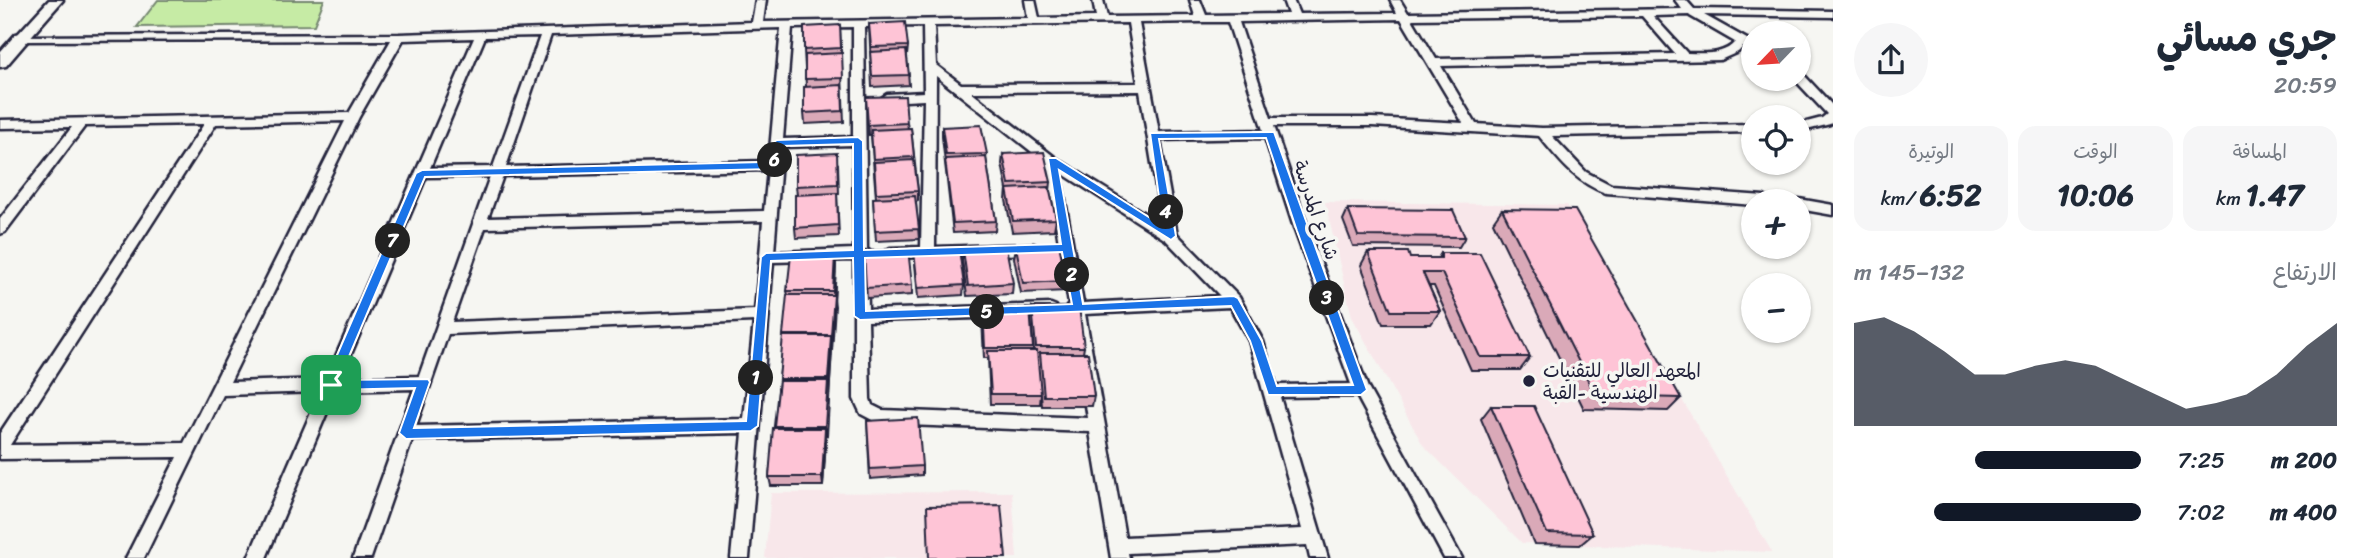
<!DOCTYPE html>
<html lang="ar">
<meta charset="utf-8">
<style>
:root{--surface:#fff;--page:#f6f6f7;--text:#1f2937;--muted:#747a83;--accent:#111827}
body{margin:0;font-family:Sriracha,"Playpen Sans Arabic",sans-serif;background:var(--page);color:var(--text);direction:rtl;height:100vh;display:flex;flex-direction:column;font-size:26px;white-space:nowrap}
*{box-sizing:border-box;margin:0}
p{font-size:23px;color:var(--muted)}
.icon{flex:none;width:38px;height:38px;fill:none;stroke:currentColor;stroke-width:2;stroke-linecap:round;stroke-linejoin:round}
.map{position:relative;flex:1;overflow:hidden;direction:ltr}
.sheet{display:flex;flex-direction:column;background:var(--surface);width:525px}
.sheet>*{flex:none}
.needle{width:46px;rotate:245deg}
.fabs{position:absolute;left:1741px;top:21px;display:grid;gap:14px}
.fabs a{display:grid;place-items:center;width:70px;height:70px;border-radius:50%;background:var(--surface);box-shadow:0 2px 5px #0004;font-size:35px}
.pin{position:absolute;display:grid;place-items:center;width:60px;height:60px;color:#fff;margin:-30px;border-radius:14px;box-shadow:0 4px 10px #0006}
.km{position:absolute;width:35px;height:35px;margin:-18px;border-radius:50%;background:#222;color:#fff;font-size:19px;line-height:35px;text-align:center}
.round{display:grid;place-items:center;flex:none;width:74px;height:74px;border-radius:37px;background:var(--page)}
.head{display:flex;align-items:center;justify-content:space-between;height:119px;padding:0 21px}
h1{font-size:38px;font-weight:700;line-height:52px}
.figures{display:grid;grid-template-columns:repeat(3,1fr);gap:10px;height:119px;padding:7px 21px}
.figures div{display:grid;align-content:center;border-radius:18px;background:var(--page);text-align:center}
.figures b{font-size:30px;font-weight:700}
.figures small{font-size:19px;font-weight:400}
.figures p{font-size:19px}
.chart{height:196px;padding:14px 21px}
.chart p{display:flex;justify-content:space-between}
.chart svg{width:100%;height:126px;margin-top:7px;fill:var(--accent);opacity:.7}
ul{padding:0 21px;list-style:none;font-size:23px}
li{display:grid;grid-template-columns:112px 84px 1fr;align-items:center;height:52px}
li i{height:18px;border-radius:9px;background:var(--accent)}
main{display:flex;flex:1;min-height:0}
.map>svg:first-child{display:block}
.built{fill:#f8e7ea}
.green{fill:#c6eba5;stroke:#748670;stroke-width:2}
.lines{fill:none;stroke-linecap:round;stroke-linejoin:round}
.minor-casing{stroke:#22223b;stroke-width:5}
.tertiary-casing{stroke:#22223b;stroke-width:5}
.secondary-casing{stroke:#22223b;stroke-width:5}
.minor{fill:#f6f6f2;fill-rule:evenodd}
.tertiary{fill:#f6f6f2;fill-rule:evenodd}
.secondary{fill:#f6f6f2;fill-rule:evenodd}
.wall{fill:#daa9b8;stroke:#22223b;stroke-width:2}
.shaded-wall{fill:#b28996;stroke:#22223b;stroke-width:2}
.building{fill:#fec4d6;stroke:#22223b;stroke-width:2}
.route{fill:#1a73e8;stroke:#fff;stroke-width:2;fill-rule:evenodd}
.poi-dot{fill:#22223b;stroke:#f6f6f2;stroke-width:2.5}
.labels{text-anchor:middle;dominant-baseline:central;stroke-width:7;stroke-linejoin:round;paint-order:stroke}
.street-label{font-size:19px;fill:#22223b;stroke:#f6f6f2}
.poi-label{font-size:19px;fill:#22223b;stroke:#f6f6f2;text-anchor:start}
</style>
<main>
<section class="sheet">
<div class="head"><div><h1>جري مسائي</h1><p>20:59</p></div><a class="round"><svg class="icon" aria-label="share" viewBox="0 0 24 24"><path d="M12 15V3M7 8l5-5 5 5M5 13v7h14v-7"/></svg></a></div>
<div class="figures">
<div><p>المسافة</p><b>1.47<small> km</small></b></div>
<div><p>الوقت</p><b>10:06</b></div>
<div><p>الوتيرة</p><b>6:52<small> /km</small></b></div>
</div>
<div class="chart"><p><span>الارتفاع</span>132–145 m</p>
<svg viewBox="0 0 160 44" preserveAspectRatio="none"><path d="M0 44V8L10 6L20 11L30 18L40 26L50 26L60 23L70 21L80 23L90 28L100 33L110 38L120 36L130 33L140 26L150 16L160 8V44z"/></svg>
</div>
<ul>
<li><b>200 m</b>7:25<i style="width:58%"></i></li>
<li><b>400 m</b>7:02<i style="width:72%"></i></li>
</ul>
</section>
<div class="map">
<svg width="1833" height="558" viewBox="0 0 1833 558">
<rect width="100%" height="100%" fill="#f6f6f2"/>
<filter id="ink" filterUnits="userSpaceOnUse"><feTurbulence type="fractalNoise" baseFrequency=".0143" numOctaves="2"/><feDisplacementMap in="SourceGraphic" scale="14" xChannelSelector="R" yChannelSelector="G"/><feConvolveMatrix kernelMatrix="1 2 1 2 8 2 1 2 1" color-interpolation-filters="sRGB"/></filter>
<g filter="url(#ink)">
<path class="built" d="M1325,202L1567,205L1772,552L1522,543L1423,445L1352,317Z
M1012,492L1017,558H765L771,493Z"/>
<path class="green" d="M158,0H324L314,25L137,27Z"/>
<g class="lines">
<g class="minor-casing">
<path id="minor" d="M756,0H766L763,22L1028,18L1025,0H1035L1039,18L1096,17L1093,0H1103L1107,17L1195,16L1190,0H1200L1206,15L1288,14L1283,0H1293L1299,14L1397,13L1390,0H1400L1408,13L1682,9L1675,0H1686L1694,9L1833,11V17L1704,15L1754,43V51L1743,47L1738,52L1720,60L1441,66L1476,124L1542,128L1754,124V132L1552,136L1586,172L1611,185L1764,196L1771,201H1754V205L1606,193C1576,183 1559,160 1539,136L1372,126H1274L1309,231L1368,388L1462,558H1444L1357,396L1280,397L1328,558H1310L1307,545L1128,553L1129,558H1111L1090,432L880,424L861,414L854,399V260L773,262L749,558H731L743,433L412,440L371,558H353L414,389L336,391L266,558H248L320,392L223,395L144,558H126L177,457L0,459V433L204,124L85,126L5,232L0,234V219L72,127L0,128V120L349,113L391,40L22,41L18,40V36L399,34L752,22ZM1689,15L1690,16L1735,42C1723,56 1704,53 1687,53L1653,16ZM1642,16L1675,54L1436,59L1412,19ZM1401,19L1463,123L1372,118H1271L1239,22ZM1201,22H1228L1263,130L1159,132L1139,23ZM1128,23L1138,83L961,84L936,65L934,26ZM923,26L924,92L887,94L881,98L887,102L924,100L921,247L890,248L883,253L890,258L1034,254L1041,249L1034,244L935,247L936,76L1046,163L1069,304L1065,309L1071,314L1088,418L882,410L872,405L870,399L868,321L1051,316L1056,314L1058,310L1056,306L1051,304L868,310L867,259L873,254L867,249L864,27ZM853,27V137L783,139L792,28ZM781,28L769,161L506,167L551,35ZM540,36L493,167L430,168L485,37ZM474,38L326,379L230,382L359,117L403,40ZM1140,91L1162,224L1056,158L971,92ZM345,121L184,443L10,445L216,124ZM1265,138L1295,231L1351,384L1276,385L1263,341L1239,297L1177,234L1160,140ZM853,145L854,249L774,252L782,147ZM768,170L764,211L488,218L503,176ZM1060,172L1166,240L1220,296L1083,303ZM490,176L419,376L341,378L426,177ZM763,221L755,310L452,322L485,228ZM1230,307L1249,341L1302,529L1125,537L1085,314ZM754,321L744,419L416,426L448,334Z
M1799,73L1803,74L1833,106V122L1830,124L1799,132V124L1822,118L1827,114L1795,80L1799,79Z
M1799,199L1833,205V215L1799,209V201H1794Z"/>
</g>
<g class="tertiary-casing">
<path id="tertiary" d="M49,0H63L27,41H17V35Z"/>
</g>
<g class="secondary-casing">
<path id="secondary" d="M22,33L30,38L6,66L0,67V52L16,34Z"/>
</g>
<use href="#minor" class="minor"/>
<use href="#tertiary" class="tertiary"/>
<use href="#secondary" class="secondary"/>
</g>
<path class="wall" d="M869,24L908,46L907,56L909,85L872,87Z
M840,25L844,122L805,124L804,113L806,86L804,50Z
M866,97L907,123L908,128H911L918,191V201L916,202L919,239L876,241L873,198H876L871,135H869Z
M942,127L987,154L986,158L996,221L995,231L953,233L942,137Z
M1003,154L1051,182L1050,191L1056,219L1054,230L1012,232L1006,200L1007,189L1002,164Z
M838,164L839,194H837L839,236L796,238L795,228L797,195L796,186Z
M1348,209L1465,237L1459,247L1353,246L1343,220Z
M1502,209L1681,398L1668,411L1584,409L1493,222Z
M1016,247L1067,281L1066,291L1021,293L1014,258Z
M963,250L1013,283L1012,294L967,296L962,260Z
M864,251L912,285V295L867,298Z
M914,251L964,285L963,295L918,298Z
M1368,252L1410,258H1438L1441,253L1530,357L1520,370H1471L1434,286H1429L1440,311L1431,324H1383L1361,265Z
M835,255L836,265L834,299L835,306L823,486H771L769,477L775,428L779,379L788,295L787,291Z
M1032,307L1084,347L1083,353L1094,396L1092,406H1042L1041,394L1040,404H990L988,358H984L982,318L983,308L1033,348V351H1034L1031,317Z
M1491,406L1593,534L1580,545L1534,544L1481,419Z
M867,421L922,466V475L870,479Z"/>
<path class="shaded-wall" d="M835,255L836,265L832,345L831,335Z
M831,336L832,346L827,436L825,426Z
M825,428L826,438L823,486L822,477Z"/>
<path class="building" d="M905,22L908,46L871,47L869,24Z
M840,25L841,48L804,50V27Z
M906,50L909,75L872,76L870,52Z
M842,53L843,78L805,79V55Z
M842,85L843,111L804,113V87Z
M905,96L907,123L868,125L866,97Z
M981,125L987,154L946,155L942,127Z
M911,128L914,157L873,159L871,130Z
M1044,152L1051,182L1009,184L1003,154Z
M837,153L838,184L796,186V155Z
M986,157L996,221L953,223L945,159Z
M914,160L918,191L876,193L874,162Z
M1049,187L1056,219L1013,221L1007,189Z
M837,193L838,225L795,228V195Z
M915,196L919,229L875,231L873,198Z
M1348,209L1453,210L1465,237L1358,236Z
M1502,209L1575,210L1681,398L1596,396Z
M1059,245L1067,281L1023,283L1016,247Z
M1006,247L1013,283L968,286L963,250Z
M908,249L912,285L866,288L864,251Z
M959,249L964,285L918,288L914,251Z
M1368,252H1408L1410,258H1441V253H1480L1530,357H1480L1442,273H1423L1440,311H1391Z
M791,255H835L833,291H787Z
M787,295H834L831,335H783Z
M1032,307H1079L1084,347H1036Z
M983,308H1030L1033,348H985Z
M783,336H831L828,379H779Z
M988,351H1037L1041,394H991Z
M1040,353H1088L1094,396H1044Z
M779,381H828L825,426H774Z
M1491,406H1534L1593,534L1547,533Z
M918,418L922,466L870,469L867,421Z
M773,428H825L822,477H769Z
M1001,505L1006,558H929L927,506Z"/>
</g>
<path class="route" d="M1274,132L1367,390L1361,395H1268L1250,341L1231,306L860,320L854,316L853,258L771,261L758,426L751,431L406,439L399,433L415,388L331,390L324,385L416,173L422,170L769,162L772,143L777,140L858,137L863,141L864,250L1061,244L1048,158H1056L1163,226L1150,133ZM1266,138L1297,231L1353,385L1277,386L1262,341L1238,298L1234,296L1083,304L1059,170L1171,240L1176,236L1159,139ZM853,144V250L766,253L761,257L746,421L414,428L430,382L428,379L339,380L425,177L774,169L779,165L781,146ZM1062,252L1072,304L866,311L865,258Z"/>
<circle class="poi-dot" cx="1529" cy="381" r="7"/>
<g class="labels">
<g class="street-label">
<text transform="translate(1316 210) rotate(71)">شارع المدرسة</text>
</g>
<g class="poi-label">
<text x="1543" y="370">المعهد العالي للتقنيات<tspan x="1543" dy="22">الهندسية -القبة</tspan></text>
</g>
</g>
</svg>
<div class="fabs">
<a><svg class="needle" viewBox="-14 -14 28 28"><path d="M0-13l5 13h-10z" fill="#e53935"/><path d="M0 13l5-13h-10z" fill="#747a83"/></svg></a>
<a><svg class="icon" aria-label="locate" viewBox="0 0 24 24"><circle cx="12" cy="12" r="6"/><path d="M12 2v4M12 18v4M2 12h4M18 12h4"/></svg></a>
<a>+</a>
<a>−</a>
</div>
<div class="pin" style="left:331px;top:385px;background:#1e9e55"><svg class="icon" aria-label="arrive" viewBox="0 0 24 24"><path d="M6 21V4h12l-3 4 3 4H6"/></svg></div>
<b class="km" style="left:756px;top:378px">1</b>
<b class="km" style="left:1072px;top:275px">2</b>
<b class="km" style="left:1327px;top:298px">3</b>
<b class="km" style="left:1166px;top:212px">4</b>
<b class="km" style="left:987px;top:312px">5</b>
<b class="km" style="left:775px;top:160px">6</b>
<b class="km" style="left:393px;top:241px">7</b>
</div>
</main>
